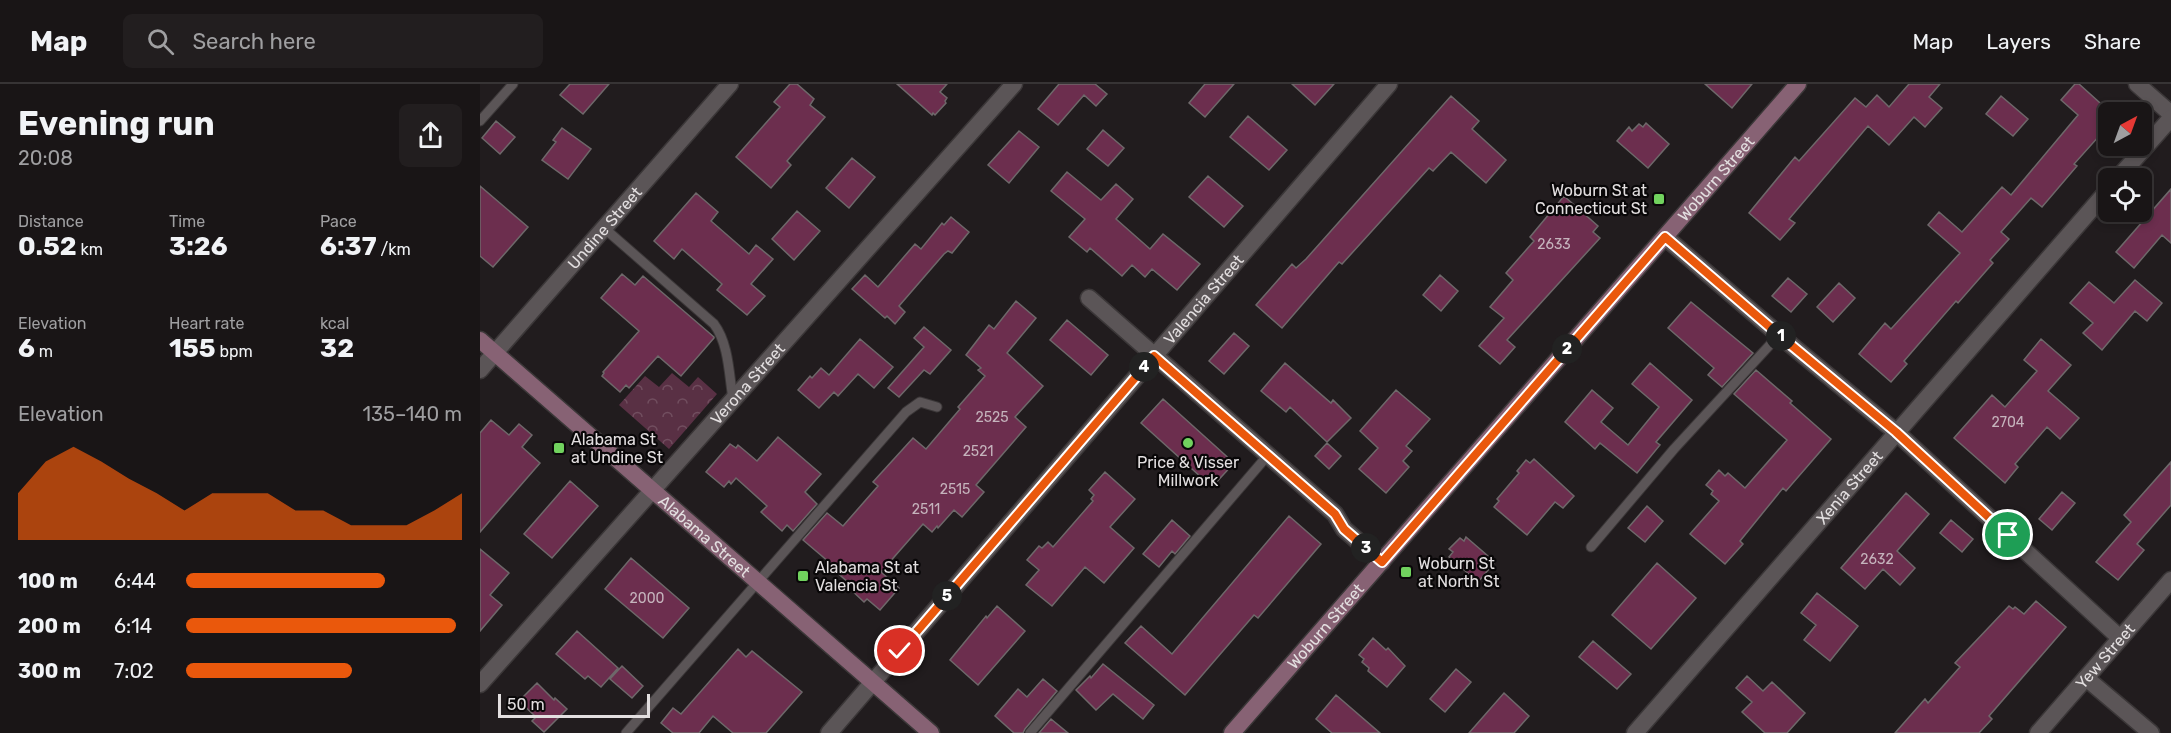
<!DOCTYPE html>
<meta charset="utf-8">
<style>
:root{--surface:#191516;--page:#221e1f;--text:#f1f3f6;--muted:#9f9fa1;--line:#373435;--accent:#ea580c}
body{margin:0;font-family:Rubik,sans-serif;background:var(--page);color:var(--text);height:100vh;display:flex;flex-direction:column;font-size:22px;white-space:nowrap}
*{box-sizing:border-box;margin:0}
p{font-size:20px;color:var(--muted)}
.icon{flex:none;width:33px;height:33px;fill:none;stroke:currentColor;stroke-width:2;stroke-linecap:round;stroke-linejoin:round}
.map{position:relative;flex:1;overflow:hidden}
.sheet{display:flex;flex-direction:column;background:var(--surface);width:480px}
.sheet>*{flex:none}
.needle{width:39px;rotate:41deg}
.tools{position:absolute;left:1618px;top:18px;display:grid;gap:12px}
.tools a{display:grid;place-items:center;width:54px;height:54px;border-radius:9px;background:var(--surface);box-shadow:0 3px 9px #0003,0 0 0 2px var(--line);font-size:30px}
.scale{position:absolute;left:18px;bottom:15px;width:152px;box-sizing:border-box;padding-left:6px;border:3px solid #e3dfe0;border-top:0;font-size:16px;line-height:21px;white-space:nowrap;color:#e3dfe0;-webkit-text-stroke:4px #090708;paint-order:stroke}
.pin{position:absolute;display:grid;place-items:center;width:51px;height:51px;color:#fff;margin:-26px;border:3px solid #fff;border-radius:50%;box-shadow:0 2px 6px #0007}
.km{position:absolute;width:30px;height:30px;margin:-15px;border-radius:50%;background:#222;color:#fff;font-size:16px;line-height:30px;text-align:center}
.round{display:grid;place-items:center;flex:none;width:63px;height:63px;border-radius:9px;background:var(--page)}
.head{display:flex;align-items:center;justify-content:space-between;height:102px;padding:0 18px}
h1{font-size:33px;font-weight:700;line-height:45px}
.figures{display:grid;grid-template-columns:repeat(3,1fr);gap:9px;height:102px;padding:6px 18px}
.figures div{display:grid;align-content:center}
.figures b{font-size:26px;font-weight:700}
.figures small{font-size:16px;font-weight:400}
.figures p{font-size:16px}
.chart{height:168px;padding:12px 18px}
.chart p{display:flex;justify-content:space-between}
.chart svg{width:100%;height:108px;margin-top:6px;fill:var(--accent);opacity:.7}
ul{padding:0 18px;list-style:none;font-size:20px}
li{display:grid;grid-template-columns:96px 72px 1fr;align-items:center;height:45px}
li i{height:15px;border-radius:8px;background:var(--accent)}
header{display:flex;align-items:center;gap:36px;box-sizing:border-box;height:84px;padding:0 30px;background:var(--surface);border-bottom:2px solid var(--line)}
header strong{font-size:28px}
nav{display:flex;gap:33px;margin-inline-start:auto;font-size:21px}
.search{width:420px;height:54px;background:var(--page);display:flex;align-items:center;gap:15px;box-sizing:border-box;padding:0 21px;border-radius:9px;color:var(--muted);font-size:22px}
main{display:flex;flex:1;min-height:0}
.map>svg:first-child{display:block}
.park{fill:url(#park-crowns)}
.building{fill:#6c2e4e;stroke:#6e686a;stroke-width:1.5}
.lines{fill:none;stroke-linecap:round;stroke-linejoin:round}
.service-casing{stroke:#3b3738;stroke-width:11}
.minor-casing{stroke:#3b3738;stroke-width:19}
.secondary-casing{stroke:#3b3738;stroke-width:19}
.service{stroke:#5b5557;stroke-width:9}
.minor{stroke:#5b5557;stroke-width:16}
.secondary{stroke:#876274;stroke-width:16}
.route-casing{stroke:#fff;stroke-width:12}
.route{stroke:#ea580c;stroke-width:8}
.poi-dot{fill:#71d25e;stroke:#090708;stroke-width:2}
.labels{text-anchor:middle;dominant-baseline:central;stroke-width:4.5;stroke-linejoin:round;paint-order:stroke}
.number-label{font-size:14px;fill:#c5b3bc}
.street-label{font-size:16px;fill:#e3dfe0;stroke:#090708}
.poi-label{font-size:16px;fill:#e3dfe0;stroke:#090708;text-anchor:start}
</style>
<header>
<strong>Map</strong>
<div class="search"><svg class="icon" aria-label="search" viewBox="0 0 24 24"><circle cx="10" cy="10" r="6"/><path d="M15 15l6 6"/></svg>Search here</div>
<nav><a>Map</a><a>Layers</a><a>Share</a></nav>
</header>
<main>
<section class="sheet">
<div class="head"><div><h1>Evening run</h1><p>20:08</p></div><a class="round"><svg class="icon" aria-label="share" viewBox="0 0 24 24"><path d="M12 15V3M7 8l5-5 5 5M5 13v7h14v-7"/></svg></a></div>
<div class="figures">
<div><p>Distance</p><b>0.52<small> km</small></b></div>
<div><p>Time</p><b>3:26</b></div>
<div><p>Pace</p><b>6:37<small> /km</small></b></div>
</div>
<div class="figures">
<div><p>Elevation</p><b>6<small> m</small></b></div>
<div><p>Heart rate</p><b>155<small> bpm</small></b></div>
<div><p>kcal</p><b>32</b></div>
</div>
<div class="chart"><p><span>Elevation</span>135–140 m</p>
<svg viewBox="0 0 160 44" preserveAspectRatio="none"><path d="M0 44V25L10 12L20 6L30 12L40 19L50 25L60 32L70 25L80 25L90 25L100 32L110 32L120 38L130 38L140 38L150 32L160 25V44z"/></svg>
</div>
<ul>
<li><b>100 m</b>6:44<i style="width:72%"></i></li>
<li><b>200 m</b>6:14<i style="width:98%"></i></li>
<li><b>300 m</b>7:02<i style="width:60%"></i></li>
</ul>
</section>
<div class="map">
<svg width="1691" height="649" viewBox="0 0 1691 649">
<defs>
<pattern id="park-crowns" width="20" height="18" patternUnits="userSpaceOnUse" patternTransform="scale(1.5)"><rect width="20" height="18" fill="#593044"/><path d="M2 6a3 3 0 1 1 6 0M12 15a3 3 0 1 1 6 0" fill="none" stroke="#714e5f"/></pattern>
</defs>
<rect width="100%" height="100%" fill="#211c1e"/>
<path class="park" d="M192,289L209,303L218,293L237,310L189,365L139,321L165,292L179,303Z"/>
<path class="building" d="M90,0H129L103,30L80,11Z
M310,0H317L334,15L330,21L345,33L307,77L311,81L291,104L256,73L300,23L294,18Z
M417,0H467L460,8L467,14L465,17L466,19L455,31L453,29L452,31Z
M579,0H615L627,10L616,22L604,11L578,41L558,25Z
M725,0H754L725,33L709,19Z
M812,0H854L835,21Z
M1225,0H1272L1252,24Z
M1429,0H1460L1449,13L1462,24L1445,43L1434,33L1409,61L1388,42L1309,135L1315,139L1300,156L1269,129L1315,73L1319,77L1375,14L1386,23L1397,11L1409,23Z
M1595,0H1599L1629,27V41L1594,80L1597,82L1562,123L1551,114L1521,148L1529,155L1510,176L1513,179L1478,219L1476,217L1424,277L1427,280L1411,298L1379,270L1405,239L1411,245L1480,169L1448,141L1459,128L1482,148L1522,103L1531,111L1598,31L1581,16Z
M971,12L999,37L992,45L1026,76L1006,99L971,68L953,87L949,84L862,180L859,178L802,244L776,221L812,180L816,184L826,175Z
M1521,12L1548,35L1533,52L1506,30Z
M768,32L807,66L789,86L750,53Z
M16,37L35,53L20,70L2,54Z
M1166,39L1189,60L1168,84L1137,57L1149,43L1152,47L1159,40L1163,43Z
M82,44L111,65L88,95L62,76L76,58L73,56Z
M623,46L644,64L628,82L607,65Z
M539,47L559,63L529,99L508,81Z
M372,74L395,93L369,124L346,104Z
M587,88L621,116L636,100L653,115L636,135L670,165L683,150L720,180L697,206L672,185L665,193L652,181L642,192L610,164L607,168L589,153L605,135L571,107Z
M728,92L763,122L744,143L709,113Z
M0,102L48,143L13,183L0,172Z
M1691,105V159L1682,151L1654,184L1636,168Z
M216,109L238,128L231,137L269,170L276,161L293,175L271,200L285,212L267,231L237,206L242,200L202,165L194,175L174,157Z
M1084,112L1118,142L1113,148L1120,154L1027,256L1035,263L1020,280L999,262L1024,234L1010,223L1033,196L1026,189L1054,157L1050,153Z
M317,127L340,147L314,176L292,155Z
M471,133L489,148L472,169L468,167L464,170L419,222L425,228L415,240L407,232L405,234L372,205L385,191L398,203L435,160L441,165L462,139L464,141Z
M142,190L155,201L163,192L234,253V254L201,292L178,272L149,304L146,301L140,308L122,292L124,289L123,288L159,247L121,214Z
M960,191L978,207L961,227L943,211Z
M1308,194L1327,210L1311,228L1292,212Z
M1655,196L1682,219L1667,237L1655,227L1622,266L1603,249L1613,239L1590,219L1609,198L1634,219Z
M1359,199L1375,214L1353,238L1337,223Z
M536,217L556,234L527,269L563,302L535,333L546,343L496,401L504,408L482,433L474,426L458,444L457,442L452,448L443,440L401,488L419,504L400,526L387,515L384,518L368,503L370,500L354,486L356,484L323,456L347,429L363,442L398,402L393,398L433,354L446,365L480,325L478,323L505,292L498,286L501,284L486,271L509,241L514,245Z
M1211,218L1273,269L1242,303L1228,291L1234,284L1188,244Z
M587,236L628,271L611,291L570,256Z
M444,243L471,266L450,290L444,286L419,313L408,304L444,263L434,254Z
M754,249L769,262L744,290L729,277Z
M380,255L413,283L394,304L378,290L358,312L354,308L339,324L318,306L330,292L332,294L341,284L349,291Z
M1561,255L1591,281L1568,307L1599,334L1580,355L1567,343L1535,380L1538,383L1525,399L1474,354L1512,311L1525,323L1557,287L1544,276Z
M805,279L851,319L853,316L871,334L847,358L810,323L806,328L781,307Z
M1170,279L1212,316L1176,358L1180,361L1157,389L1120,359L1115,365L1085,338L1112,306L1133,324L1121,338L1148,361L1179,323L1152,300Z
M1276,286L1312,317L1310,319L1351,355L1306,407L1303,404L1260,457L1263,460L1245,480L1210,450L1239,417L1231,410L1233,407L1226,401L1239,386L1245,392L1248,389L1265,404L1307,356L1254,310Z
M916,306L950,335L926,362L932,367L923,377L929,383L906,409L879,385L898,364L880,347Z
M683,315L754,379L732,403L661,339Z
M11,336L29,351L39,340L52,351L42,363L60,379L0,448V349Z
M298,353L341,390L325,408L337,420L313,447L307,441L302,447L281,428L287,422L256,394L251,400L249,397L244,403L226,388L250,360L256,364L258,361L277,377Z
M847,359L861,372L849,385L835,372Z
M1054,375L1094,412L1083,424L1075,418L1047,451L1014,423L1019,417L1017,415L1039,389L1037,387L1046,376L1050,379Z
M1691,378V421L1657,460L1664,466L1638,496L1616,478L1651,438L1644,431Z
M625,388L655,415L630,443L654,464L624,499L605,483L572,522L546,501L559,486L547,476L559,462L562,464L568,458L573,463L613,417L611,415L614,411L609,406Z
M90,397L118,422L72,474L44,450Z
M1582,408L1595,419L1572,446L1559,435Z
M1426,409L1449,430L1417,467L1435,484L1420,501L1403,485L1385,505L1361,484Z
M1167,422L1183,437L1165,458L1148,444Z
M809,432L841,460L778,534L774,531L705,611L645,559L661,542L692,570Z
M692,436L710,452L695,470L692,467L679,483L663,470Z
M1471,436L1493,455L1482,468L1460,449Z
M986,453L1015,478L998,498L969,473L973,468L969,465L980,454L984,457Z
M0,465L29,489L10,511L22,521L0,547Z
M151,474L209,524L183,554L125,505Z
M1177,479L1216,514L1171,565L1132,531Z
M1337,509L1378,542L1350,577L1324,556L1336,541L1321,529Z
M1556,517L1586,543L1509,632L1512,635L1499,649H1415L1445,615L1448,619L1480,583L1475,579L1529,522L1533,525L1535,523L1544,530Z
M517,522L545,547L498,601L470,576L506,532L507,534Z
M97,547L138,584L121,603L108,592L105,595L76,570Z
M893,554L906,566L908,564L925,582L907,603L888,587L889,584L882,578L884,575L879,571Z
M1113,557L1151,590L1137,605L1099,573Z
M258,565L266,573L272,567L322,608L286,649H253L233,632L219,649H193L181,639L193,624L201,630Z
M623,580L674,621L663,635L633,610L616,626L596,606L610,592L611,594Z
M142,582L163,602L152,614L130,595Z
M976,585L991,598L965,628L950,615Z
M1267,592L1283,607L1292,598L1325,629L1307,649H1285L1262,628L1272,618L1256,604Z
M563,595L577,607L545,645L543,649H534L515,632L538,605L547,613Z
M57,599L74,616L75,614L87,625L64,648L52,637L56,633L39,617Z
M1024,609L1049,632L1034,649H989Z
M856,611L900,649H852L836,635Z
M571,635L588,649H559Z"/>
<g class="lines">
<g class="service-casing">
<path id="service" d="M0,37L33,0
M124,144L234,240C249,260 249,291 253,315
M1111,463L1194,365L1299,251
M146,649L426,328L440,318L457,323
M550,649L788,371"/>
</g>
<g class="minor-casing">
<g id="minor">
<path d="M1657,0L1691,30"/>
<path d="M1638,94L1691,34"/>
<path d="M1185,153L1299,251L1416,348L1640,554"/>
<path d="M609,214L855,430L864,445L902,478"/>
<path id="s1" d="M0,286L250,0"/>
<path d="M1606,594L1671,649"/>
<path id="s2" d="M0,600L534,0"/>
<path id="s3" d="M349,649L909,0"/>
<path id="s4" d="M1155,649L1629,105"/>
<path id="s5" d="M1558,649L1691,496"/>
</g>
</g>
<g class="secondary-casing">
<g id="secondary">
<path id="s6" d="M0,256L451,649"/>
<path id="s7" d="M752,649L1318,0"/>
</g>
</g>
<use href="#service" class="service"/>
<use href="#minor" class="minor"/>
<use href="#secondary" class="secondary"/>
</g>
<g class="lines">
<g class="route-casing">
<path id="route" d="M420,567L674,272L855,430L864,445L902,478L1185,153L1299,251L1416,348L1528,451"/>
</g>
<use href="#route" class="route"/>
</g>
<g class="poi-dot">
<rect x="1173" y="109" width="12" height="12" rx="3"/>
<circle cx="708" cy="359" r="6"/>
<rect x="73" y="358" width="12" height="12" rx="3"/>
<rect x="920" y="482" width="12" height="12" rx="3"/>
<rect x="317" y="486" width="12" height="12" rx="3"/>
</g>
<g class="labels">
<g class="number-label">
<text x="1074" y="160">2633</text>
<text x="512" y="333">2525</text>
<text x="1528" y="338">2704</text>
<text x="498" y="367">2521</text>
<text x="475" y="405">2515</text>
<text x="446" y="425">2511</text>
<text x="1397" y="475">2632</text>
<text x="167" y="514">2000</text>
</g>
<g class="street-label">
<text stroke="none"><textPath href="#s7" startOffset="736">Woburn Street</textPath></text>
<text stroke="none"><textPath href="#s1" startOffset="189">Undine Street</textPath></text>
<text stroke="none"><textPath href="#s3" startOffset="573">Valencia Street</textPath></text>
<text stroke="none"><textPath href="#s2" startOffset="402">Verona Street</textPath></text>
<text stroke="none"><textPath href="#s4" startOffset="326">Xenia Street</textPath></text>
<text stroke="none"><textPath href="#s6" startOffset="298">Alabama Street</textPath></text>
<text stroke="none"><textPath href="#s7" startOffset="142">Woburn Street</textPath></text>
<text stroke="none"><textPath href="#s5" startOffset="102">Yew Street</textPath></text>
</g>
<g class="poi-label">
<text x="1167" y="106" text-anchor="end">Woburn St at<tspan x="1167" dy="18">Connecticut St</tspan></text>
<text x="91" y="355">Alabama St<tspan x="91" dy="18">at Undine St</tspan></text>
<text x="708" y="378" text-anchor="middle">Price &amp; Visser<tspan x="708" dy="18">Millwork</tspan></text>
<text x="938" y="479">Woburn St<tspan x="938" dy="18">at North St</tspan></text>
<text x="335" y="483">Alabama St at<tspan x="335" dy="18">Valencia St</tspan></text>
</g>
</g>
</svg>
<div class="tools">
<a><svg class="needle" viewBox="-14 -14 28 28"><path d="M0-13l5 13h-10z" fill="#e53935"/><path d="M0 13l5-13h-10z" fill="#9f9fa1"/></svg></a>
<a><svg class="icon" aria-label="locate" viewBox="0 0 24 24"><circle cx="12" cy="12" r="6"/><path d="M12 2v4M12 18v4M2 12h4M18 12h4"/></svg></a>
</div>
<div class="scale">50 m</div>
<div class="pin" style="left:1528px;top:451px;background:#1e9e55"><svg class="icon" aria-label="arrive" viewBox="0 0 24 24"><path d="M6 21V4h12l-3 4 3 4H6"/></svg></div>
<div class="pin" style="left:420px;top:567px;background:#d93025"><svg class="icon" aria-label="check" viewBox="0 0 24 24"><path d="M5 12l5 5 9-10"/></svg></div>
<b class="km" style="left:1301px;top:252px">1</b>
<b class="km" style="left:1087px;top:265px">2</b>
<b class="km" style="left:886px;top:464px">3</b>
<b class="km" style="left:664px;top:283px">4</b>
<b class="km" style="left:467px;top:512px">5</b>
</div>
</main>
